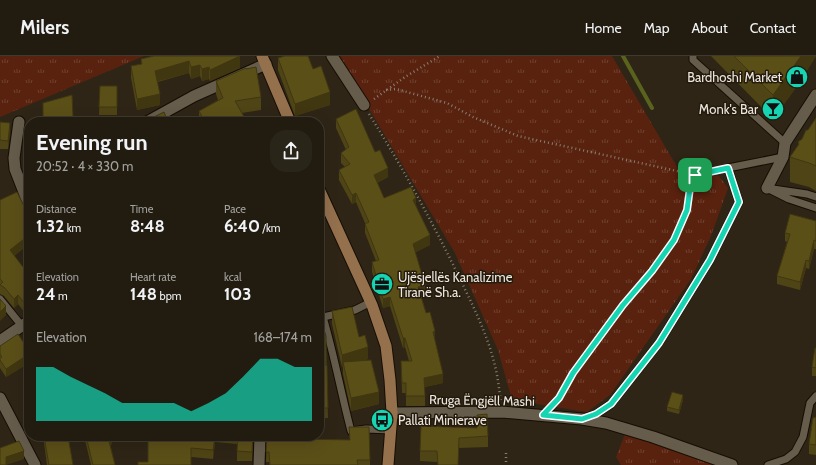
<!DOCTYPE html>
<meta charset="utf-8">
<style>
:root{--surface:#221c10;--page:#2a2519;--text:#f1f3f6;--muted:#a2a19f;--line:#3f3a30;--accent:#15d5b3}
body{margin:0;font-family:Cabin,sans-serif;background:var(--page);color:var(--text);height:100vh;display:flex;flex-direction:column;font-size:15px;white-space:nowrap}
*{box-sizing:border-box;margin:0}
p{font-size:13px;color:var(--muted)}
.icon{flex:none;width:22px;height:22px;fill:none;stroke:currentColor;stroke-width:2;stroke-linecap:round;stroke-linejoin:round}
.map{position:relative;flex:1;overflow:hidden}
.details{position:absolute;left:24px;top:61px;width:300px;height:324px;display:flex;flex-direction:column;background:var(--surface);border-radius:16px;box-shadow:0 4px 16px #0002,0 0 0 1px var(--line)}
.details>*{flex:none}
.pin{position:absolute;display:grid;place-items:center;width:34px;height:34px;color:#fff;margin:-17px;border-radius:8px;box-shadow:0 2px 6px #0006}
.round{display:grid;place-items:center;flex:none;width:42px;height:42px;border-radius:16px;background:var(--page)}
.summary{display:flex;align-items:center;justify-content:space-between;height:68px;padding:0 12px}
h1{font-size:22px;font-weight:700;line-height:30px}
.metrics{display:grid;grid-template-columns:repeat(3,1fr);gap:6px;height:68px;padding:4px 12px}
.metrics div{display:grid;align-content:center}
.metrics b{font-size:17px;font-weight:700}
.metrics small{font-size:11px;font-weight:400}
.metrics p{font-size:11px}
.chart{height:112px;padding:8px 12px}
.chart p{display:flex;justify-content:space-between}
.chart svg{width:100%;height:72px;margin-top:4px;fill:var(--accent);opacity:.7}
header{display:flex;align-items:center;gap:24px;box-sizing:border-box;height:56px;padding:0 20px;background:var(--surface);border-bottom:1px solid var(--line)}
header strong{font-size:19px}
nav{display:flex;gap:22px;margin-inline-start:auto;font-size:14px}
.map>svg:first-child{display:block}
.grass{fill:url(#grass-tufts)}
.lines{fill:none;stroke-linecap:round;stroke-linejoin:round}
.stream{stroke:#59631d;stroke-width:4}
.service-casing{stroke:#160e03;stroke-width:9}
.minor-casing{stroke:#160e03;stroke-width:13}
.secondary-casing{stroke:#160e03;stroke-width:13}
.path{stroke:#877f73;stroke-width:2.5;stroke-dasharray:1 3;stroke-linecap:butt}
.service{stroke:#665c4c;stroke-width:7}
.minor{stroke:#665c4c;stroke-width:11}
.secondary{stroke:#94704d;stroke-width:11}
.wall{fill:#4e4415}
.shaded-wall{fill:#403711}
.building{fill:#5b4f18;stroke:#403711}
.route-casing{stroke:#fff;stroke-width:8}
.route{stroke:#15d5b3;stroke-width:5}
.labels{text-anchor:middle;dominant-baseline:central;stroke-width:3;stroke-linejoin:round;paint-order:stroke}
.poi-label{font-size:13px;fill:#ede7de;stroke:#241b0d;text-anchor:end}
.street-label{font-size:13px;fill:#ede7de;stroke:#241b0d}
</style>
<header>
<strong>Milers</strong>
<nav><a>Home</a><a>Map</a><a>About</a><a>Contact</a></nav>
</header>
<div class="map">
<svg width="816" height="409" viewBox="0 0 816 409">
<defs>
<pattern id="grass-tufts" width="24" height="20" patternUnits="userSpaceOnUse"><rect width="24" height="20" fill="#59220e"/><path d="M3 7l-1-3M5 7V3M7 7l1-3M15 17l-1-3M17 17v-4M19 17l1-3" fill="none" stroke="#714231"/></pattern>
</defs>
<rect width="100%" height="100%" fill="#2e2516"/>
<path class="grass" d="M0,0H144L0,61Z
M338,0H612L677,111C693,121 701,120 719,120L728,132L711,180L691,223L610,339L587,356L512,344L498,294L455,197L362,41L351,19Z
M625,378L672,393L713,409H621L616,401Z"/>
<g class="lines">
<path class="stream" d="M623,0L652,52"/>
<g class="service-casing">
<path id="service" d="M693,0V4L785,87
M767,132L789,143L816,152
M773,133L807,138L816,141
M0,243L22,270
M371,246L355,254L323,261C334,298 341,337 351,375L366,373L391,374
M584,362L596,358L611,348L659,287L710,204L739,146L728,112L783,101
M768,409L786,403L795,396L803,381L810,347L816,340"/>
</g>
<g class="minor-casing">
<path id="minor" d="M332,0L364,49
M19,66L14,102L15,113L29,149
M147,66L194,40L266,8
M767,132L783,101L785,87L816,39
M0,285L29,265
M0,342L35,409
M392,357L502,356L582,363L606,367L653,381L732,409
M259,409L260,380"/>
</g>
<g class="secondary-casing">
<path id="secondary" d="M262,0L290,66
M319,133L372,249L386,290L390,324L392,357L388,409"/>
</g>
<path class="path" d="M386,34L396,33L447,47L473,61L518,80L695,119L719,114
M374,43L405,21L440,0
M369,58C403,112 433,167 461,225C474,252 488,280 495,310C498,321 499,334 501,346
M553,348L559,342L573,317L602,278L623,249L652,215L674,184L687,153L690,132L695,119
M506,397V409"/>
<use href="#service" class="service"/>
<use href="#minor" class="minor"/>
<use href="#secondary" class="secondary"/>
</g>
<path class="wall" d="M154,0L240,12L210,25L209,23L202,25L200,20L191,23L189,17L158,26L160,49L137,54L131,22V10L141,8V3Z
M711,0H816L798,29L773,63Z
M278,2L313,13L330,49L295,60L278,14Z
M216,25L261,41V54L242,57L247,66H199V55L218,44L216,38Z
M100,30H117V59H99Z
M72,39L73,66H43V47Z
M816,62V135L809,131L790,126V101L798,90V86L802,83Z
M336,63L375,96L388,121L377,127L384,142L416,149L430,189L415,196L425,238L421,240L435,284L443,327L425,331V350H406V337H402L401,305H409L405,291L403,292L390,250L383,252L372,216V206L376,205L365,177V167L356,146L352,148L339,124V114L345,111L341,107V97L346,94L336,72Z
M0,66L10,75L8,93H0Z
M29,103V121L27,112V104Z
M0,144L29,160V188L14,200L26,215L29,212V253L25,257L18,248L14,252L4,240L0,238Z
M816,165V193H814L809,213L806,212L800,234L777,228V220L787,186L785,185V177Z
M332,255L359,281L368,303L362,305L379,348L351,355L343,318V311H342L332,268Z
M319,261L326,280L328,362H319Z
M0,290L29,295V307L6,321L0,312Z
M816,292V320H812V311Z
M683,344L679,358L667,355V351Z
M477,359L488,380V391L459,392L437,406L420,405V395L477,372Z
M816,361V399L809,398V388Z
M43,380H68L73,409H47Z
M84,380H112V388L110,389L115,409H91Z
M148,380H253L252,405H237V388L215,386L213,403L191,401L148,406Z
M267,380H297V383L370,404V409H270L269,406H266Z"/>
<path class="shaded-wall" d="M240,0V12L210,25V14Z
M801,0H816L798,29L773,63V39Z
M189,5V17L155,26V15Z
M200,9V20L191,23V11Z
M209,11V23L202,25V13Z
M330,36V49L295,60V48Z
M160,38V49L137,54V43Z
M10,67V75L8,93V85Z
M388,112V121L374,128V119Z
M356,137V146L352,148V139Z
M416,142V152L413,144Z
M29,179V188L10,203V194Z
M430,179V189L413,198V188Z
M814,184V193L809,213V205Z
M806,204V212L800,234V226Z
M425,229V238L418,241V231Z
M18,239V248L14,252V243Z
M390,241V250L383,252V243Z
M29,244V253L25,257V248Z
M6,250V259L0,265V256Z
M435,275V285L433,276Z
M403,282H405V291L403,292Z
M368,291V303L344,310L343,306V311H342V299Z
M29,298V307L6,321V313Z
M443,318V327L424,331V322Z
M379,336V348L351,355V342Z
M683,339V344L679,358V354Z
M110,380H112V388L108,389V381Z
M215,380V386L213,403V394Z
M24,395V403L6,409V401Z"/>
<path class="building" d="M154,0H240L210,14L209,11L202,13L200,9L191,11L189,5L155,15L160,38L137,43L131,10L142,8L141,3Z
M285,0H308L313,13L321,10L330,36L295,48L278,2Z
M734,0H801L773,39Z
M256,11L261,41L235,45L247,66H205L199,55L223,42L216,25L246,12V13Z
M100,30H117V51H99Z
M72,39L73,61L43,62V47Z
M356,53L375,96L380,94L388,112L374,119L384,142L411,131L416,142L413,144L430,179L413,188L425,229L418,231L426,257L430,256L435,275L433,276L443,318L424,322L425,340H406V327H402L401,305H412L405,282H403L390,241L383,243L372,206L379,204L365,168L369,166L356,137L352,139L339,114L350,108L341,97L349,91L336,63Z
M164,56L168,66H144Z
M816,62V110L809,107L790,101L799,88L798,86L802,83L806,74H808Z
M0,66L10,67L8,85L0,84Z
M29,103V112L27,104Z
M17,136L29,160V179L10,194L26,215L29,212V244L25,248L18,239L14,243L4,231L0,229L3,226L0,223V144Z
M790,158L816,165V185L814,184L809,205L806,204L800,226L777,220L790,178L785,177Z
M0,243L6,250L0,256Z
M352,251L359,281L365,279L368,291L342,299L332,255Z
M319,261H320L326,280V306L324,307V309H327L328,352H319Z
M18,278L29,295V298L6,313L0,304V302L2,301L0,298V290Z
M815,292H816V312L812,311Z
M371,304L379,336L351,342L343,306Z
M672,336L683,339L679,354L667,351Z
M487,358L488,380L459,382L458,409H438L437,395H420L421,370L477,372V359Z
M816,361V389L809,388L813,362Z
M349,371H369L370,404H357L358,409H270L269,396H266L267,380H296L295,383L350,384Z
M44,380H68L73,409H49Z
M86,380H110L108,381L115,409H93Z
M148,380H215L213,394L191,392V409H138V406H148Z
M238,380H253L252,396L237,395Z
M19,385L24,395L6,401V409H0V392Z"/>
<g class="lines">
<g class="route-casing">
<path id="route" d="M728,112L739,146L710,204L659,287L611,348L596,358L582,363L543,359L559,342L573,317L623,249L652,215L674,184L687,154L690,132L695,119Z"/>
</g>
<use href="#route" class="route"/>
</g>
<defs>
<g id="shop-disc" transform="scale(1.15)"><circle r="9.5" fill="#15d5b3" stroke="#241b0d"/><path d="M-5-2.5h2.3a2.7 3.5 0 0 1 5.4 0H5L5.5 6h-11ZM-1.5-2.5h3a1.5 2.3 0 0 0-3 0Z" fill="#111"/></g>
<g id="bar-disc" transform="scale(1.15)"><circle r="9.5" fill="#15d5b3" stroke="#241b0d"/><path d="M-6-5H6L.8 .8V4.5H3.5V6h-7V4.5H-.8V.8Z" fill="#111"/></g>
<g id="office-disc" transform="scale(1.15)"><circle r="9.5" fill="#15d5b3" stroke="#241b0d"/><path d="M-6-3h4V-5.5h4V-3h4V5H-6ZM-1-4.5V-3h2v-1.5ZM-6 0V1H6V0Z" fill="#111"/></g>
<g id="bus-disc" transform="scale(1.15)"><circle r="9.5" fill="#15d5b3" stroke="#241b0d"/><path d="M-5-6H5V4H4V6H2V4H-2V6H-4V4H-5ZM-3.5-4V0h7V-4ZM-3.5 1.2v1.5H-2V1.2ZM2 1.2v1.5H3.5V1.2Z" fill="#111"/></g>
</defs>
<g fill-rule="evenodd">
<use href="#shop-disc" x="797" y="21"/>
<use href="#bar-disc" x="773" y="53"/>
<use href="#office-disc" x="382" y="228"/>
<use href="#bus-disc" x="382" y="364"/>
</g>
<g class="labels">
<g class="poi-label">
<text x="782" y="21">Bardhoshi Market</text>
<text x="758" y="53">Monk's Bar</text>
<text x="398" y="221" text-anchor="start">Ujësjellës Kanalizime<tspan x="398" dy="15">Tiranë Sh.a.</tspan></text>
<text x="398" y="364" text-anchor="start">Pallati Minierave</text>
</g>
<g class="street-label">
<text transform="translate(482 344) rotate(1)">Rruga Ëngjëll Mashi</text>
</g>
</g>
</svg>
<div class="pin" style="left:695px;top:119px;background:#1e9e55"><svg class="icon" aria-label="arrive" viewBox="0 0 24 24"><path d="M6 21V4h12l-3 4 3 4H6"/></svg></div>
<section class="details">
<div class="summary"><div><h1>Evening run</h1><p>20:52 · 4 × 330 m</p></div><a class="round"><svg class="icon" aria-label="share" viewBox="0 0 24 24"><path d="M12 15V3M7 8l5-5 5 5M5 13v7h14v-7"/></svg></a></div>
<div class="metrics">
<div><p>Distance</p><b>1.32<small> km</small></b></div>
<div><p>Time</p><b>8:48</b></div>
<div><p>Pace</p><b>6:40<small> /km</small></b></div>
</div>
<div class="metrics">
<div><p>Elevation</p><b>24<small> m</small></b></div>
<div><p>Heart rate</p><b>148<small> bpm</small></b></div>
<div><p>kcal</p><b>103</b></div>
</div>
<div class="chart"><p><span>Elevation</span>168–174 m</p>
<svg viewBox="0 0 160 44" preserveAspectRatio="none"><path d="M0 44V11L10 11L20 17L30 22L40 27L50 33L60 33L70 33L80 33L90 38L100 33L110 27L120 17L130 6L140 6L150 11L160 11V44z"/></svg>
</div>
</section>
</div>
